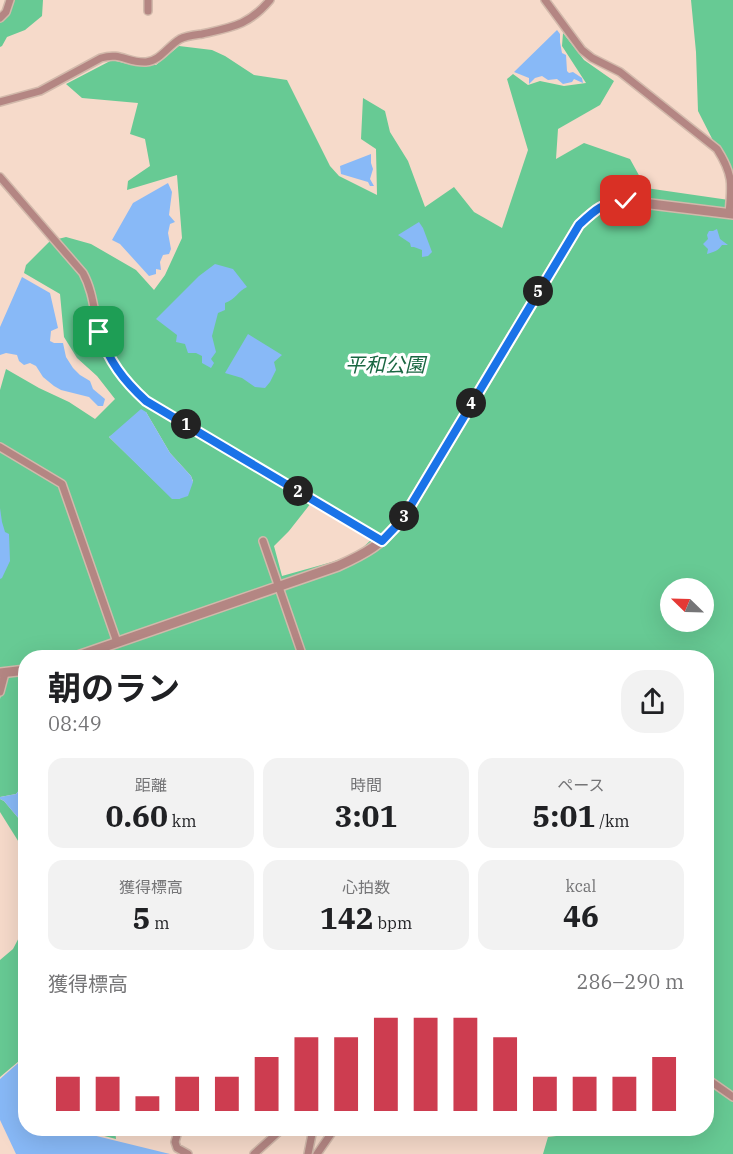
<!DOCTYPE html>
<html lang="ja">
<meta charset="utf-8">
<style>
:root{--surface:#fff;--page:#f2f2f2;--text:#202124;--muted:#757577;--accent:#cd3d50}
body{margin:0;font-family:"IBM Plex Serif","Noto Sans JP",serif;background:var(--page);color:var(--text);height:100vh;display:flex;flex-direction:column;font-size:22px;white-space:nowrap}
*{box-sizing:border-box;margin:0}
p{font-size:20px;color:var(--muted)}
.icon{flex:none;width:33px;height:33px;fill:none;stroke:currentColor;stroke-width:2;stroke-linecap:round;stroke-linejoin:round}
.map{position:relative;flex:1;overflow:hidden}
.details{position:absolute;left:18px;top:650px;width:696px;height:486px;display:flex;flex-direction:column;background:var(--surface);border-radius:24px;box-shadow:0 6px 24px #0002}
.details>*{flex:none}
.needle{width:39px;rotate:293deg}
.tools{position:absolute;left:660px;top:578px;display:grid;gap:12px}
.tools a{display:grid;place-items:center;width:54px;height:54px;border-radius:50%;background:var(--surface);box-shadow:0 6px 24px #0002;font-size:30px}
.pin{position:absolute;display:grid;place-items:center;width:51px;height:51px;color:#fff;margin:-26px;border-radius:12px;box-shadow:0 3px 9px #0006}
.km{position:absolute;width:30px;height:30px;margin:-15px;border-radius:50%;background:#222;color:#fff;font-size:16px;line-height:30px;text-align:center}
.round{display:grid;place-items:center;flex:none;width:63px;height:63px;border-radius:24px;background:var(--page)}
.headline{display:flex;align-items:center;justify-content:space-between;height:102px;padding:0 30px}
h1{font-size:33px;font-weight:700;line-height:45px}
.metrics{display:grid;grid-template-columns:repeat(3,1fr);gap:9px;height:102px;padding:6px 30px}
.metrics div{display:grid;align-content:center;border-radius:15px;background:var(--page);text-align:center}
.metrics b{font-size:30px;font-weight:700}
.metrics small{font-size:16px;font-weight:400}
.metrics p{font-size:16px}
.chart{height:168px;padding:12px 30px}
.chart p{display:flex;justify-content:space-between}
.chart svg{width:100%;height:108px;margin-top:6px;stroke:var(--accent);stroke-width:6}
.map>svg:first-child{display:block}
.green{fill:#67ca94;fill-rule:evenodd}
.water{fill:#88b9f7}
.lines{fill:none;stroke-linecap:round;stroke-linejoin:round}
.minor-casing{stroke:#d2b9ab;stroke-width:10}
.tertiary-casing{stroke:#d2b9ab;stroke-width:12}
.minor{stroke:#b48683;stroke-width:7}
.tertiary{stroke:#b48683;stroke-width:9}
.route-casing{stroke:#fff;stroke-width:12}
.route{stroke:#1a73e8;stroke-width:8}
.labels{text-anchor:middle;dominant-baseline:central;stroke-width:6;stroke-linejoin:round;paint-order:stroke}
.park-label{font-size:20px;font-style:italic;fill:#1a6742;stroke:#fff}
</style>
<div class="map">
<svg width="733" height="1154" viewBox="0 0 733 1154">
<rect width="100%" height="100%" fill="#f6daca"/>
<path class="green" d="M14,0H43L42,16L25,30L7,37L2,46L0,47V22L9,12Z
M691,0H733V1154H543L548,1137L623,1128H706V657H26L25,783L16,794L0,797V699L4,683L0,682V390L6,369L39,388L69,402L95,419L115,399L97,376L77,358L64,337L60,294L24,273L26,265L50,241L66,237L91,244L136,270L154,290L165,275L182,238L177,175L127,190L128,181L150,166L145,139L130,134L138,103L82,98L66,84L112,60L132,65H156L179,46L212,50L225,56L254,75L287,80L330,166L339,176L377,195L376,149L361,139L363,98L385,111L390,132L408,161L425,207L454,187L474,212L502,228L528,150L507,79L513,74L528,85L540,81L564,86L586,83L562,46L563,33L584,60L614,81L600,105L558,129L556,159L584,143L630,159L646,188L729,200L730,174L698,111L696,52ZM146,412L170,453L191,476L193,481L179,499L172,498L109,437ZM311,503L373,538L358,552L332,562L282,576L274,546L289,531ZM670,588H704V621H670Z
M0,799L4,801L25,826V852L0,812Z
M25,926V1056L0,1077V960L13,949Z
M73,1128H115L116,1139Z"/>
<path class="water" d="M557,30L560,34V42L562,53L566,55L567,71L569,73L573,72L582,78L583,83L574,79L572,82L563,84L557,79L548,80L542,76L535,78L529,84V78L514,72Z
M371,154V163L373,169L370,179L374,186H370L368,182L341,174L340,166Z
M168,183L172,192L169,215L175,222L170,224L168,233L171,249L169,254L163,255L160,262L161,270L156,269V274L149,276L120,244L112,240L133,203Z
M419,222L423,228L432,252L428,256L422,257V250L414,247H411L410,243L398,235Z
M717,229L720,239L728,245H722C718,251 714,252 707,254L708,249L703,244L708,239L707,235L709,231H713Z
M215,264L233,269L247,287C238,291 235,300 225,303V310L218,313L212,336L216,352L211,359L214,363L211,368L202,363V356L196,353H188L185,344L176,342L177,335L156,319L199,276Z
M22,277L50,293L58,328L51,331L50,341L54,343H63L66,357L73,368L80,375L90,381L93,389L105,399L103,406H98L89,397L61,390L54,386L43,377L36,366L30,363L24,365L19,361L17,355L6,353L0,355V327Z
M248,334L282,355L274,362L276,370L270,382L265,388L255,387L242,378L225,373Z
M141,409L146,412L170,453L191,476L193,482L188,496L179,499H172L109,437Z
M0,508L2,522L5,532L9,534L10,561L2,578L0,579Z
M25,783V826L4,801L0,799V797L16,794Z
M25,1057L26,1128H68L72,1130L170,1154H16L0,1120V1079Z"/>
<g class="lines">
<g class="minor-casing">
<path id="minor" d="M148,0V11
M545,0L582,50L592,58L620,72L717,149C733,174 732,184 729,213
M0,18L6,12L10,0
M0,102L40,91L101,58C121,52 127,63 146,62C160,61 168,46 180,39C186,36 195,35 202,34C233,27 249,25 270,0
M0,177L83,273C93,291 94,312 99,332C107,360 125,381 146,401L382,541
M0,447L62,484L117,642
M263,541L303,657
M0,692L5,673
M706,1078L733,1097
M179,1128L175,1142L177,1148L188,1154
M254,1154L283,1128
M308,1154L312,1134L311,1128
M317,1154L335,1128"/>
</g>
<g class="tertiary-casing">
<path id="tertiary" d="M75,657L338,566C369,552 380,545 402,520L579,225C596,209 602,203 626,201L733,214
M0,673L26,670"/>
</g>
<use href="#minor" class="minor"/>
<use href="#tertiary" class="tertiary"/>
</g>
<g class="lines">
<g class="route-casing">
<path id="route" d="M99,332C109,361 123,380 146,401L382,541L402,520L579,225C596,209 602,203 626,201"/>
</g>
<use href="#route" class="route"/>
</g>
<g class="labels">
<g class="park-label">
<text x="385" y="364">平和公園</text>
</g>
</g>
</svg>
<div class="tools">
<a><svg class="needle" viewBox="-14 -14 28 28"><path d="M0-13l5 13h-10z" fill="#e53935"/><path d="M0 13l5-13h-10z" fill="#757577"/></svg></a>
</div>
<div class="pin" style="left:99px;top:332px;background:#1e9e55"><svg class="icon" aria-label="arrive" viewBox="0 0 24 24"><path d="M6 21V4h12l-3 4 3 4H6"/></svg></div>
<div class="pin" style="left:626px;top:201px;background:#d93025"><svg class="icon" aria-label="check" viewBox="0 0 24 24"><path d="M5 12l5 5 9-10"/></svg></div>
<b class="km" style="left:186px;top:424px">1</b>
<b class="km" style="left:298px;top:491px">2</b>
<b class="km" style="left:404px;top:516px">3</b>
<b class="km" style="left:471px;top:403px">4</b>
<b class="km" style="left:538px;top:291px">5</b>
<section class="details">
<div class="headline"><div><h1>朝のラン</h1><p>08:49</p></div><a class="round"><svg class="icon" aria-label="share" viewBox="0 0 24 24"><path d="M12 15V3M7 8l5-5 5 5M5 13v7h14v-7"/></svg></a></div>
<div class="metrics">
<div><p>距離</p><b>0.60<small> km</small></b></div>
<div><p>時間</p><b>3:01</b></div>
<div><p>ペース</p><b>5:01<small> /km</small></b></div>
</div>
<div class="metrics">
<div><p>獲得標高</p><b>5<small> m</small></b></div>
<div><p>心拍数</p><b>142<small> bpm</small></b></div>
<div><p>kcal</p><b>46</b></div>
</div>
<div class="chart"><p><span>獲得標高</span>286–290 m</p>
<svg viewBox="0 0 160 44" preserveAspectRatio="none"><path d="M5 44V30M15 44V30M25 44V38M35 44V30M45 44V30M55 44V22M65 44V14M75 44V14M85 44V6M95 44V6M105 44V6M115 44V14M125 44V30M135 44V30M145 44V30M155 44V22"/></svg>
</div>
</section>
</div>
